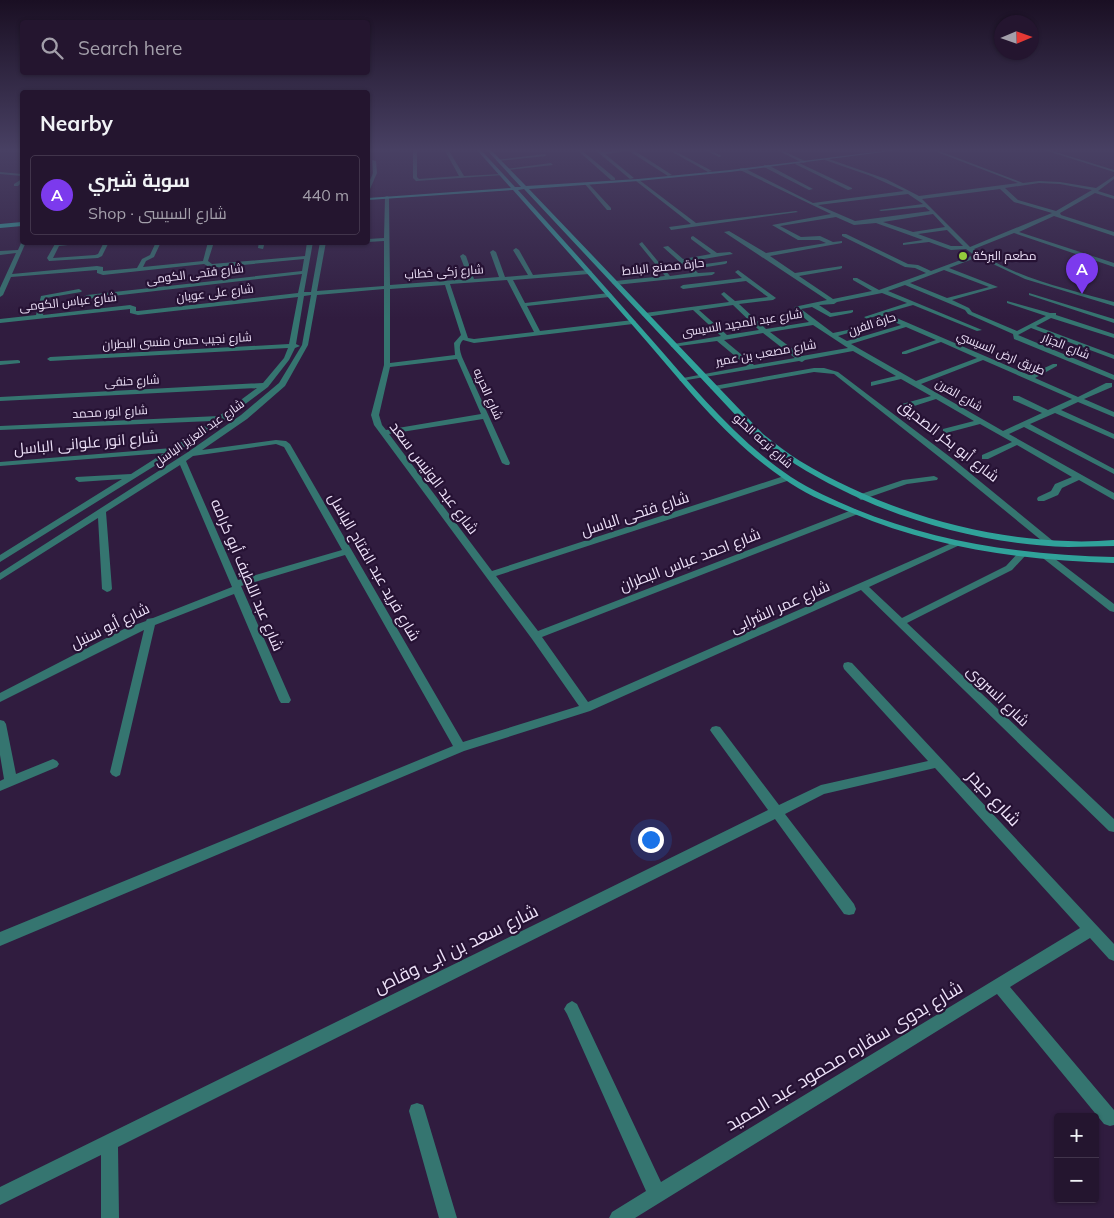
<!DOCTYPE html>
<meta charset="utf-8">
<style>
:root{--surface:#24152f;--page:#2c1e37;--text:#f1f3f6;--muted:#a39faa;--line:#41344b;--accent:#7c3aed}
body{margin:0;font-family:Mulish,Cairo,sans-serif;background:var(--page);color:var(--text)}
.controls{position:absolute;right:15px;bottom:15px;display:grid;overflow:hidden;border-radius:5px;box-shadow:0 1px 4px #0004}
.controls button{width:45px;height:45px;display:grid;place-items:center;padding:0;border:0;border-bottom:1px solid var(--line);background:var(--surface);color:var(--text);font:25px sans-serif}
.compass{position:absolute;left:994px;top:15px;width:45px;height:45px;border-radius:50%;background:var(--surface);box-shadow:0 1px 4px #0004;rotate:88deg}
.you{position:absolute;left:650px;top:839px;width:18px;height:18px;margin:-12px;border:4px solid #fff;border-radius:50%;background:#1a73e8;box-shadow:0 0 0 8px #1a73e833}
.badge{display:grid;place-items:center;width:32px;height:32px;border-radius:50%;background:var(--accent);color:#fff;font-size:16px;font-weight:700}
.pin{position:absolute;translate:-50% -41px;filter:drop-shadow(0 1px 2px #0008)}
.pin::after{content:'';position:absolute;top:26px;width:18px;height:15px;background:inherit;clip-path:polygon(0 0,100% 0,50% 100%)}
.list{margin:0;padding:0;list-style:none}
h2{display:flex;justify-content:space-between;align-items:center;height:65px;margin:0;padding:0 20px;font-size:21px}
h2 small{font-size:16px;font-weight:400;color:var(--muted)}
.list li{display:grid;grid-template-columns:32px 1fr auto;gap:15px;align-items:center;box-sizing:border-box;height:80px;margin:0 10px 10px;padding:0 10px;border:1px solid var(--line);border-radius:5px}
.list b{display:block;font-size:19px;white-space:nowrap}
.list p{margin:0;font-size:16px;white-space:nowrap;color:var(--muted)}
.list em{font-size:16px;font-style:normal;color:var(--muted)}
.icon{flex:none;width:28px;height:28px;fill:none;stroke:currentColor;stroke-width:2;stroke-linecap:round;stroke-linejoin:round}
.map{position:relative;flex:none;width:1114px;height:1218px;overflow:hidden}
.search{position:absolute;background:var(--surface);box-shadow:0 1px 4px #0004;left:20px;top:20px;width:350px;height:55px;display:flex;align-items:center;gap:12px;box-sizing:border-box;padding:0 18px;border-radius:5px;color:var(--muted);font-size:19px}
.panel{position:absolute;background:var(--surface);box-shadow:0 1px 4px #0004;left:20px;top:90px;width:350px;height:155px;border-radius:5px}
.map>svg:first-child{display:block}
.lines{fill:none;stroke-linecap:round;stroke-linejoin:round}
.street{fill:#357570;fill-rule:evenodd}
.secondary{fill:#30a29a;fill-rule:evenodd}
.poi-dot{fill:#94cc3c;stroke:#261234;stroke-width:2}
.labels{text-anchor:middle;stroke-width:4.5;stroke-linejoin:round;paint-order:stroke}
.far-poi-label{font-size:12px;fill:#ede1f8;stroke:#261234;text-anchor:start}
.far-street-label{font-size:12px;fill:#ede1f8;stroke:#261234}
.street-label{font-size:15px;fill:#ede1f8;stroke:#261234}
.near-street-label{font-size:18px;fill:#ede1f8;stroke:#261234}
</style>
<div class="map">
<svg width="1114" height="1218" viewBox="0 0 1114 1218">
<rect width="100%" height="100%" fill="#301c3f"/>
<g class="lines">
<path class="street" d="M 368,149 L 372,149 L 368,154 Z
M 389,149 L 412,149 L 390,151 Z
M 413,149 L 417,149 L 417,177 L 419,179 L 459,176 L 444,149 L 448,149 L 464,176 L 501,174 L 503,175 L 416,181 L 413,178 Z
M 576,149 L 580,149 L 615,178 L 615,180 L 611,180 Z
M 594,149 L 598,149 L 602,152 L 632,149 L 672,175 L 668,176 L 629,151 L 605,154 L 634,178 L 630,179 Z
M 667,149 L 671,149 L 712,171 L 708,172 Z
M 703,149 L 707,149 L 722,156 L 719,157 Z
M 775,149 L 779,149 L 807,162 L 803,163 Z
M 929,149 L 934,149 L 1023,183 L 1039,181 L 1060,182 L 1096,188 L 1114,176 L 1114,179 L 1098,191 L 1114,196 L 1114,199 L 1095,193 L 1060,213 L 1061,215 L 1114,232 L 1114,236 L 1054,216 L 1019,232 L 1114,263 L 1114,267 L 1014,233 L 974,249 C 1014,278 1067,289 1114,302 L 1114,306 L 1025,279 L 978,257 L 949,268 L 998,287 L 952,300 L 969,308 L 972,312 L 1017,331 L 1046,316 L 1007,303 L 1007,301 L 1050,313 L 1056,313 L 1056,315 L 1114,334 L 1114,338 L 1051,318 L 1036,326 L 1114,355 L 1114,359 L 1031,328 L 1018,335 L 1114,375 L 1114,380 L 1014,339 L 1013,334 L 968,314 L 965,310 L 905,285 L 888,291 L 982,330 L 977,331 L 913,305 L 885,313 L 1029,375 L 1053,364 L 1057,364 L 1057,366 L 1035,378 L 1078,397 L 1106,383 L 1112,383 L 1112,387 L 1084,399 L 1114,412 L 1114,417 L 1078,402 L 1061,410 L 1114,434 L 1114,439 L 1055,413 L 1030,424 L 1114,469 L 1114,474 L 1024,427 L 1009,434 L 1114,493 L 1114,500 L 1079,480 L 1062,488 L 1058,495 L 1044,501 L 1038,501 L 1037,499 L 1038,497 L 1051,491 L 1055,484 L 1072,477 L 1017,445 L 988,459 L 982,459 L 982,455 L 1012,442 L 980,424 L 946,433 L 943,433 L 943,429 L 974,421 L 936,399 L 908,408 L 902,408 L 902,404 L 931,396 L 901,379 L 871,386 L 871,382 L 896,376 L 853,351 L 805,360 L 802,362 L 799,361 L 681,381 L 679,380 L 683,378 L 747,366 L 717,341 L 672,347 L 671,346 L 674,344 L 721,336 L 693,310 L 645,317 L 642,315 L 645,313 L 729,302 L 721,294 L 724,292 L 735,301 L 768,297 L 746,281 L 683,289 L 680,287 L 683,285 L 742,278 L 735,272 L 738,270 L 776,298 L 773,300 L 739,304 L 766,329 L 809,322 L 794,309 L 794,307 L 827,300 L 724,232 L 729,231 L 766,253 L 826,243 L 819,240 L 798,240 L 772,225 L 831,214 L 740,170 L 740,168 L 744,168 L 813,203 L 904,191 L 871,176 L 825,160 L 826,158 L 886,179 L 919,196 L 1018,183 ZM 1039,183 L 1060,184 L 1092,190 L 1056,211 L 1018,200 L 1005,188 ZM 1000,189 L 1014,202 L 1052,213 L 970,247 L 922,199 ZM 908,194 L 923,204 L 879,210 L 881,211 L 925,207 L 930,211 L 855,221 L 818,205 ZM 933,214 L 945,227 L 913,232 L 883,222 ZM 836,217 L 854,225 L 876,223 L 923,240 L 903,243 L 903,245 L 929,242 L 951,250 L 966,249 L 974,255 L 931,271 L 918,265 L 908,264 L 846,234 L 842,234 L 842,236 L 905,267 L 915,268 L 926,273 L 879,290 L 857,278 L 853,278 L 853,280 L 872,291 L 833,299 L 799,276 L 840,269 L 842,268 L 842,266 L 795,273 L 770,256 L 842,243 L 842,241 L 833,242 L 820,236 L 801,237 L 780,226 ZM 947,230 L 963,246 L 951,246 L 918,234 ZM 944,270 L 989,287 L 947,298 L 910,283 ZM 882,293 L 907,303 L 864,317 L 867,319 L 879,315 L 901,325 L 847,341 L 838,336 L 862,329 L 862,327 L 833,333 L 801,309 L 812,307 L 830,317 L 851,313 L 853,312 L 853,310 L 831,313 L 819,305 L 834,304 L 837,302 ZM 733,305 L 759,330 L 727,335 L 699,310 ZM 813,325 L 848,348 L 802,356 L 770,332 ZM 906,327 L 936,340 L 902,352 L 902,354 L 906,354 L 941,342 L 977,358 L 916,381 L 851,344 ZM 763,333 L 795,358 L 754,365 L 724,340 ZM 983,360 L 1072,399 L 1048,410 L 1019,396 L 1013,396 L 1013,400 L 1042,413 L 1003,431 L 921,384 Z
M 1041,149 L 1046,149 L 1114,170 L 1114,172 Z
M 545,154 L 546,156 L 498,161 L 496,160 Z
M 372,160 L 376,161 L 377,173 L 370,189 L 368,190 L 368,185 L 373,173 Z
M 797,162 L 852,188 L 852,189 L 848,190 L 795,164 Z
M 551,163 L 553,165 L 508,170 L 506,169 Z
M 764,165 L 768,165 L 813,189 L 809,190 L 764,167 Z
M 0,172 L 22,174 L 22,176 L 0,174 Z
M 22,179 L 22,182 L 18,186 L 14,186 L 14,184 Z
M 638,179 L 696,223 L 796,211 L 798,212 L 671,230 L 669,227 L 691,224 L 636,181 Z
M 584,183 L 588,183 L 611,208 L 611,210 L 607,210 Z
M 387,196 L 389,197 L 390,285 L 469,279 L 460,256 L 463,254 L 466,256 L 474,279 L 499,277 L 490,252 L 493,250 L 496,252 L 505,277 L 528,275 L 513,250 L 516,248 L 519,250 L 533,275 L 589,270 L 592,272 L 589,274 L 513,280 L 525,303 L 609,293 L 612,295 L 609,297 L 527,306 L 540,331 L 633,320 L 636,322 L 633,324 L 474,343 L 463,340 C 458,345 460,351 462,357 L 510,463 L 509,465 L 506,465 L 502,463 L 483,419 L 389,434 L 492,571 L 784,476 L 787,476 L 791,478 L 790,480 L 496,576 L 538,631 L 852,510 L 855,509 L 859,512 L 858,514 L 542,637 L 588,702 L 954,542 L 957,541 L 962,544 L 869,587 L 902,618 L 1006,566 L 1018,553 L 1021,552 L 1026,555 L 1012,570 L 907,623 L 1114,819 L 1114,832 L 1109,831 L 861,590 L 590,711 L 464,751 L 0,946 L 0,932 L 453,746 L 345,555 L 241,586 L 291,700 L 289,703 L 281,703 L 279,700 L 234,594 L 155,625 L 120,775 L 116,777 L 112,775 L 110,772 L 144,630 L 0,702 L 0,693 L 124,629 L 146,621 L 147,619 L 153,618 L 232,587 L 180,465 L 106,512 L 112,589 L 110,591 L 107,592 L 102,589 L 98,518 L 0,580 L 0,573 L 188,452 L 241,415 L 279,383 L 302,345 L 311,295 L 304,296 L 296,344 L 300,346 L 295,348 L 289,360 L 268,387 L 224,420 L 177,452 L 0,562 L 0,555 L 122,479 L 79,482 L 75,479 L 76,477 L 131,474 L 164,453 L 0,466 L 0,462 L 172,448 L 212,421 L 0,430 L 0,426 L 219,416 L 257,388 L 0,401 L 0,397 L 263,383 L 284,358 L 288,348 L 50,361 L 47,359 L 50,357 L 289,344 L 298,297 L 138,315 L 130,313 L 130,309 L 0,323 L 0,319 L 36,315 L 41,296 L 79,289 L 82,291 L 81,292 L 46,298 L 43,315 L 130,305 L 136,307 L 136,311 L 138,311 L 298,293 L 302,274 L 87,299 L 84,297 L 87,295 L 302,271 L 304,259 L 211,268 L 204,264 L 103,275 L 97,273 L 97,270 L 11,277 L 3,295 L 0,297 L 0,288 L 16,253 L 0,255 L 0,251 L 18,250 L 22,241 L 22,242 L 26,242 L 12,274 L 97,266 L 103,267 L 103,271 L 137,268 L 142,259 L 150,255 L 156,242 L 161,242 L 154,257 L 146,261 L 143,267 L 203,261 L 208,242 L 214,242 L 208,261 L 212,264 L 305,256 L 307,242 L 313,242 L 304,292 L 311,292 L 320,242 L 326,242 L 317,291 L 384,286 L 384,241 L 368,242 L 368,239 L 384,238 L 385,197 ZM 507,280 L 534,332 L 474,339 L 468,338 L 450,284 ZM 445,285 L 461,335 L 454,343 L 455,355 L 390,363 L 390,289 ZM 384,289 L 384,365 L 371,415 L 374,425 L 532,639 L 579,706 L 463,742 L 290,444 L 286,441 L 276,440 L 202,450 L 247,419 L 285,386 L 308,345 L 317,295 ZM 457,359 L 481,414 L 386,430 L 382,425 L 379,415 L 390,367 ZM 276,444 L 284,447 L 342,550 L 238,580 L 186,461 L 193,456 Z
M 693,236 L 717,253 L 730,252 L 733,254 L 686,262 L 691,266 L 727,261 L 727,263 L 725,264 L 694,269 L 698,273 L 714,272 L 715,273 L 712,275 L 615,285 L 612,283 L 615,281 L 665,276 L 639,244 L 642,242 L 670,276 L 692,273 L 663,247 L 668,246 L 683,259 L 711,254 L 691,239 L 691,237 Z
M 56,242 L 95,242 L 59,246 L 53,258 L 95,255 L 98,254 L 104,242 L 109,242 L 102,256 L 98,258 L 49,261 L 47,258 Z
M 259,242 L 265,242 L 263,249 L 258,248 Z
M 1029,293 L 1114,319 L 1114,323 L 1029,295 Z
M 18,360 L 20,361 L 20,363 L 0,365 L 0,361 Z
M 814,368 L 824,368 L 838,372 L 954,460 L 1053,541 L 1055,543 L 1053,545 L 1047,545 L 948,464 L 834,374 L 814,372 L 714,390 L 710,388 L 714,386 Z
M 934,476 L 938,478 L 937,480 L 907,484 L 861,500 L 857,497 L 858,495 L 903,480 Z
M 1047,554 L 1050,555 L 1114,604 L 1114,612 L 1110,611 L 1044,559 L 1042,557 Z
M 848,662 L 852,663 L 1114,944 L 1114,961 L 1109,959 L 1090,938 L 1010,987 L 1114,1110 L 1114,1125 L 1110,1126 L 1104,1124 L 997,994 L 635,1218 L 609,1218 L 612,1212 L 646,1191 L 567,1014 L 564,1009 L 567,1004 L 572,1001 L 577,1004 L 661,1182 L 1080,928 L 935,768 L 824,794 L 785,814 L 854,904 L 856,909 L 854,914 L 849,915 L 844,914 L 775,819 L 118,1147 L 119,1218 L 101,1218 L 101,1155 L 0,1205 L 0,1187 L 768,810 L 712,733 L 710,730 L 712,727 L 716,726 L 720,727 L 779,805 L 821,785 L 928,761 L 844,669 L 843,666 L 844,663 Z
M 0,720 L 4,721 L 6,724 L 16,774 L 53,759 L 57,761 L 59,764 L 57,767 L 0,791 L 0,781 L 4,779 L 0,755 Z
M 417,1103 L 423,1105 L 425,1111 L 457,1218 L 439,1218 L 409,1111 L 411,1105 Z"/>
<path class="secondary" d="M 476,149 L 480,149 L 515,187 L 521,187 L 486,149 L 490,149 L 526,186 L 638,179 L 730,170 L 900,149 L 898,150 L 730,172 L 638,181 L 529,189 L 763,434 C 775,443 787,453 800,461 C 880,509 975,538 1068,541 C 1083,542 1099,541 1114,540 L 1114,546 C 1099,546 1083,547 1068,547 C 973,544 875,514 795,464 C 782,456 770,446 757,438 L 524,189 L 518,190 C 563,239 607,289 651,339 C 694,388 737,441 791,477 C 811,490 834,500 855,509 C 938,543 1025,555 1114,557 L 1114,563 C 1024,561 935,548 852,513 C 829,504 805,494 784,479 C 731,443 690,392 648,343 C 604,292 558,241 513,190 L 368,200 L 368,198 L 511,188 Z
M 22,222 L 22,226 L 0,228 L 0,224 Z"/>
</g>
<linearGradient id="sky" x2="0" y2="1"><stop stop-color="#1a0f23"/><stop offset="0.47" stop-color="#484063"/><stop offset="1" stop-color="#484063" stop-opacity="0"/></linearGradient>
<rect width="1114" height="319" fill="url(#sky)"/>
<circle class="poi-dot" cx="963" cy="256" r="5"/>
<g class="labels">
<g class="far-poi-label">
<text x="973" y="260">مطعم البركة</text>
</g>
<g class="far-street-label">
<text transform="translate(663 267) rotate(-6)" y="4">حارة مصنع البلاط</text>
<text transform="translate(444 272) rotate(-4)" y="4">شارع زكى خطاب</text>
<text transform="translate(195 274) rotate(-7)" y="4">شارع فتحى الكومى</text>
<text transform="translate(215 293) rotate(-7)" y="4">شارع على عويان</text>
<text transform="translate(68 302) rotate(-6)" y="4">شارع عباس الكومى</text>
<text transform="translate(742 323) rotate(-9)" y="4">شارع عبد المجيد السيسى</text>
<text transform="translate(872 324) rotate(-18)" y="4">حارة الفرن</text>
<text transform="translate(177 341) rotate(-3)" y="4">شارع نجيب حسن منسى البطران</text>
<text transform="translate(1066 346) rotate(22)" y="4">شارع الجزار</text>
<text transform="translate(766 353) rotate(-10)" y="4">شارع مصعب بن عمير</text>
<text transform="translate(1001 353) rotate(23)" y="4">طريق ارض السيسي</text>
<text transform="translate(132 381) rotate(-3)" y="4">شارع حنفى</text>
<text transform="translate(488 394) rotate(66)" y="4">شارع الحريه</text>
<text transform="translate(959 395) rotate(30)" y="4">شارع الفرن</text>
<text transform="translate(110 412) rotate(-3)" y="4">شارع انور محمد</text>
<text transform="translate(199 433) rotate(-35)" y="4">شارع عبد العزيز الباسل</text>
<text transform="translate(763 441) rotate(42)" y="4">شارع ترعه الحلو</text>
</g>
<g class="street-label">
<text transform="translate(949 441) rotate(38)" y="5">شارع أبو بكر الصديق</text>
<text transform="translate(86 443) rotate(-5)" y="5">شارع انور علوانى الباسل</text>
<text transform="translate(434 478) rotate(53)" y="5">شارع عبد الونيس سعد</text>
<text transform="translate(635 514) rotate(-18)" y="5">شارع فتحى الباسل</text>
<text transform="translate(690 560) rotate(-21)" y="5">شارع احمد عباس البطران</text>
<text transform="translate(374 567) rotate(60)" y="5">شارع فريد عبد الفتاح الباسل</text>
<text transform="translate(247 575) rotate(67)" y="5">شارع عبد اللطيف أبو كرامه</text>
<text transform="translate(780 607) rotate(-24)" y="5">شارع عمر الشرابى</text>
<text transform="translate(110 626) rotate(-26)" y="5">شارع أبو سنبل</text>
<text transform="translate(998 696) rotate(44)" y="5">شارع السروى</text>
</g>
<g class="near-street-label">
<text transform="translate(994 798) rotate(47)" y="6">شارع حيدر</text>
<text transform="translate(456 949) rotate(-26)" y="6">شارع سعد بن ابى وقاص</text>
<text transform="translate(844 1056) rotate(-31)" y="6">شارع بدوى سقاره محمود عبد الحميد</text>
</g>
</g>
</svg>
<div class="controls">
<button>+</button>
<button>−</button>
</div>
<svg class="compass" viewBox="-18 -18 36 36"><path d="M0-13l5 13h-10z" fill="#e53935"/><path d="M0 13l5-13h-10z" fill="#a39faa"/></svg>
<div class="you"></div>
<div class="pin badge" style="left:1082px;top:294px">A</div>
<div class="search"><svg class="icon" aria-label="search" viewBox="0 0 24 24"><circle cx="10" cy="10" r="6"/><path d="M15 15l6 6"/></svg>Search here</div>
<section class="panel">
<h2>Nearby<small></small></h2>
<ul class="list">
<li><span class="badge">A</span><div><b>سوية شيري</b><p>Shop · شارع السيسى</p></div><em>440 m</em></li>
</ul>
</section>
</div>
